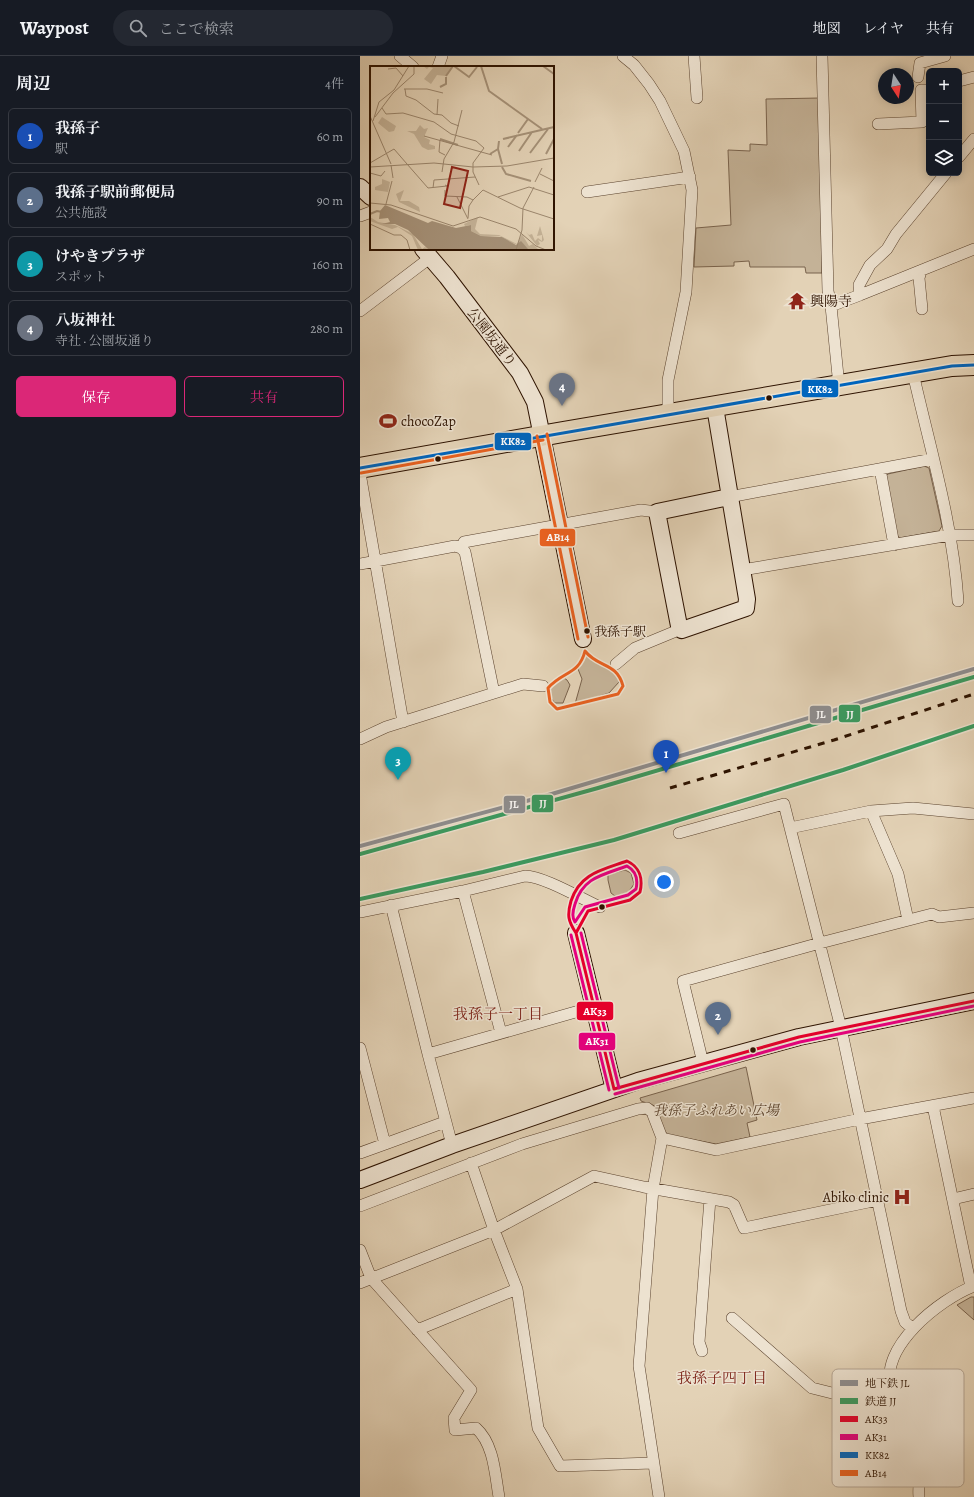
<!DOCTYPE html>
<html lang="ja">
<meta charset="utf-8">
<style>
:root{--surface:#171b24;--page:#242831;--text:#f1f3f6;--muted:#9ea1a6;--line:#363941;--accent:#db2777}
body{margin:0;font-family:Alegreya,"Noto Serif JP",serif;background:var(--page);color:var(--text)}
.controls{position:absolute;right:12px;top:12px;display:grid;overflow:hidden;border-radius:6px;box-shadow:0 2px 10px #0003}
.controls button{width:36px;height:36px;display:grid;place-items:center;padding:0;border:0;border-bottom:1px solid var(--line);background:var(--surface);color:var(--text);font:20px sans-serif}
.compass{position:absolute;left:518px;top:12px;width:36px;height:36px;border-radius:50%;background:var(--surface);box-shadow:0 2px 10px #0003;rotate:168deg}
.you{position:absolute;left:304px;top:826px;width:14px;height:14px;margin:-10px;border:3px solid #fff;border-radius:50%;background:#1a73e8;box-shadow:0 0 0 6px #1a73e833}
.badge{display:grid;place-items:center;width:26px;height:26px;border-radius:50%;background:var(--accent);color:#fff;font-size:13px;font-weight:700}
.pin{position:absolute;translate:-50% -33px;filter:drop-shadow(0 1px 2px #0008)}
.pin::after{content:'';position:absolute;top:21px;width:14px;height:12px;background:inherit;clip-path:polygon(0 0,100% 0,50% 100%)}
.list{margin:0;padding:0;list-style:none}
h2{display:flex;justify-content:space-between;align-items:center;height:52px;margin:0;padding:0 16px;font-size:17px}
h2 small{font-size:13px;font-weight:400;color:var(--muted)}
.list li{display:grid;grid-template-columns:26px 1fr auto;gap:12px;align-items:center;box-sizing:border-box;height:56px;margin:0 8px 8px;padding:0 8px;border:1px solid var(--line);border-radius:6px}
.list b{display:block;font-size:15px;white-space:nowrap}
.list p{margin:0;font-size:13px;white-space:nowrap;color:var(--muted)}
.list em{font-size:13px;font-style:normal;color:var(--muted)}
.actions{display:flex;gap:8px;padding:12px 16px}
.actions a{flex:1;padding:9px 0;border:1px solid var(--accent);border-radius:6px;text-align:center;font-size:14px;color:var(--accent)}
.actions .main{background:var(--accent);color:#fff}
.icon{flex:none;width:22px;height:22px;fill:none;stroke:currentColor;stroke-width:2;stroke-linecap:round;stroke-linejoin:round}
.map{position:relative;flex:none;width:614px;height:1441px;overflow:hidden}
header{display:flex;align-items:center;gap:24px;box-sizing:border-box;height:56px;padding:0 20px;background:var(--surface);border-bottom:1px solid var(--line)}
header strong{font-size:19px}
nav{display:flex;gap:22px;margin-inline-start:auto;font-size:14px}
.search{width:280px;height:36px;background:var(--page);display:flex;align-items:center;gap:10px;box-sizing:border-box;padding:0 14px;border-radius:22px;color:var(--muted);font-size:15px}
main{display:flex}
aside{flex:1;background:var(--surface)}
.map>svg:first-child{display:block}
.green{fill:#c4b297;stroke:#79624c}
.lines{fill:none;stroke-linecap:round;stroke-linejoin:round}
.street-casing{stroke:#5b432e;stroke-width:12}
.secondary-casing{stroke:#2e1300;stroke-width:18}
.highway-casing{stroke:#2e1300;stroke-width:22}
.street{stroke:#ede2d0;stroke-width:11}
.secondary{stroke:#ede2d0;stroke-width:16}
.highway{stroke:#e3d2b6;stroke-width:20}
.rail{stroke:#2e1300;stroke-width:3;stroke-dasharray:7 7;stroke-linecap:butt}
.bus-1-casing{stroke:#ede2d0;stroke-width:6}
.bus-2-casing{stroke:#ede2d0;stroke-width:6}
.bus-3-casing{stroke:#ede2d0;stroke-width:6}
.bus-4-casing{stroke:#ede2d0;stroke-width:6}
.bus-1{stroke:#e4002b;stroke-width:3}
.bus-2{stroke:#e5007d;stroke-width:3}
.bus-3{stroke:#0065bd;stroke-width:3}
.bus-4{stroke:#e86120;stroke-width:3}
.rail-1-casing{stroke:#ede2d0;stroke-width:7}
.rail-1{stroke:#3a9b60;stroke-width:4}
.metro-1-casing{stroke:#ede2d0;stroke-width:7}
.metro-1{stroke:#8e8e90;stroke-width:4}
.bus-dot{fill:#2e1300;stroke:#ede2d0;stroke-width:1.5}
.labels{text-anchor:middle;stroke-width:3;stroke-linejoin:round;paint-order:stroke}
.bus-label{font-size:13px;fill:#2e1300;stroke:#ede2d0;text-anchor:start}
.poi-label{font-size:14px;fill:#2e1300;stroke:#ede2d0;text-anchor:start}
.street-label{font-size:14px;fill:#2e1300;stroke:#ede2d0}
.park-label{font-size:14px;font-style:italic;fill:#5b432d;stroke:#ede2d0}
.neighbourhood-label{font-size:15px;fill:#7a1f14;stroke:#ede2d0}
.inset-river{fill:none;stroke:#a59178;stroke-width:2}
.inset-road{fill:none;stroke:#9b866d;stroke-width:1}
.view{fill:#8f2418;fill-opacity:0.15;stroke:#8f2418;stroke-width:2}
.inset-edge{fill:none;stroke:#2e1300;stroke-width:2}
.key{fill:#ede2d0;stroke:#b4a492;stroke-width:1}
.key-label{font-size:11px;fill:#2e1300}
.line-badge{stroke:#ede2d0;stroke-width:1.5}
.badge-label{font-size:11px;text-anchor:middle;font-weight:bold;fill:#fff}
</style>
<header>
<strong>Waypost</strong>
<div class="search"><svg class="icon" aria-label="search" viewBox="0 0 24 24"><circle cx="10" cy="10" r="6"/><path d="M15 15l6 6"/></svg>ここで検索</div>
<nav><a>地図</a><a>レイヤ</a><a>共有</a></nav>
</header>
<main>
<aside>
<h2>周辺<small>4件</small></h2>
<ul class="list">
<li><span class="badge" style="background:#1a4fb4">1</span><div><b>我孫子</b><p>駅</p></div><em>60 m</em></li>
<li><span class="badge" style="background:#5c6f8a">2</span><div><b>我孫子駅前郵便局</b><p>公共施設</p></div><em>90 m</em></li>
<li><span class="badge" style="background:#0f9aa8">3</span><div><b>けやきプラザ</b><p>スポット</p></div><em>160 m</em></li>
<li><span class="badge" style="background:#6b7280">4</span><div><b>八坂神社</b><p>寺社 · 公園坂通り</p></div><em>280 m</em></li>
</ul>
<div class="actions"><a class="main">保存</a><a>共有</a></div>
</aside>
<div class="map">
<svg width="614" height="1441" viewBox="0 0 614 1441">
<rect width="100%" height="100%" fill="#e3d2b6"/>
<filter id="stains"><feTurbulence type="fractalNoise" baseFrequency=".005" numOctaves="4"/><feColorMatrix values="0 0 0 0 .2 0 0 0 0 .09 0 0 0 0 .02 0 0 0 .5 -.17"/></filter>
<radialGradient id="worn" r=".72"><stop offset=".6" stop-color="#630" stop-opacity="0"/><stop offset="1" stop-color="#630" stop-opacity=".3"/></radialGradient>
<path class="green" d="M 460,42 L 462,217 L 446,217 L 445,211 L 390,211 L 389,205 L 374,206 L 374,210 L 334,211 L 336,172 L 371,169 L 368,94 L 390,95 L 390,88 L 407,89 L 406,43 Z
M 564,410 L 569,412 L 582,470 L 579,475 L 540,482 L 535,478 L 525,421 L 528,418 Z
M 228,599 L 238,608 L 255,613 L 259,619 L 259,626 L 249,637 L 215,648 L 222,623 L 218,613 L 225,601 Z
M 204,622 L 207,624 L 210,629 L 203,647 L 195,647 C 184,636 190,626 204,622 Z
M 265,814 L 271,817 L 274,828 L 268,837 L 255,840 L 251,837 L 248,824 L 248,818 Z
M 386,1011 L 397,1064 L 387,1067 L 390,1081 L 356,1088 L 308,1079 L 304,1074 L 295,1050 L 281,1045 L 280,1042 Z
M 611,1241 L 614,1241 L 614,1264 L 597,1249 Z"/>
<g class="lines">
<g class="street-casing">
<path id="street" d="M 40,0 L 53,11
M 263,0 L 274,9 L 289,28 L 300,45 L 324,95 L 332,134 L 326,236 L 308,324 L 308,359
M 334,0 L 337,42
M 462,0 L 468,235 L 471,250
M 78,11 L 82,0
M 558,21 L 560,7 L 585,0
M 599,25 L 614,21
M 518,68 L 562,66 L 561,34 L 569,34
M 599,101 L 614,83
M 227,136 L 330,121
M 0,160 L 11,156
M 561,215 L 559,222 L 562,253
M 500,239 L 614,193
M 0,255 L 71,201
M 553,317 C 570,392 593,468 598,545
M 479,330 L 471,250 L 500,239 L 499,229 L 510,209 L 527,193 L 536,178 L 586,117
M 520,413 L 534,489
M 0,417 L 43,666
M 369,441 L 573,403
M 101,492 L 104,486 L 281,454 L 297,456
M 0,508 L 95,490 L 101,492 L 105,496 L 134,637
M 382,514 L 590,479 L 614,479
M 256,608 L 275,592 L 321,573
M 0,683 L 26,671 L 163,628 L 183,630
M 511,755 L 538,818 L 548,864
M 430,772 L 511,755 L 553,752 L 614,758
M 319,777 L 424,748 L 481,972 L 541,1255 L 545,1266 L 553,1273
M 103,835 L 141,977
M 31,849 L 68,998
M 0,856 L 103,835 L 165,820 C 183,820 222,843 240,851
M 0,992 L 25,1088 L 0,1097
M 343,1007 L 323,925 L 460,887 L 572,858 L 579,861 L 614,857
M 573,1050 L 611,1231
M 302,1082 L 356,1094 L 500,1063 L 614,1042
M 25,1088 L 85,1066
M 92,1089 L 68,998 L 233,951
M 111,1107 L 134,1174 L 157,1233 L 178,1372 L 200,1410 L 293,1407
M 593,1143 L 614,1138
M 0,1150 L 162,1088 L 278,1053 L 287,1052 L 292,1056 L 302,1082 L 293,1133 L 279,1310 L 299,1441
M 0,1194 L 11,1222 L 111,1334 L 94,1362 L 95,1374 L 116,1372 C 134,1388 135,1418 139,1441
M 0,1227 L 134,1174 L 234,1120 L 284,1131 L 369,1146 L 374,1149 L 384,1172 L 518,1144
M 372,1262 L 452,1332 L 480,1339 L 529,1322
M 57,1274 L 157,1233
M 342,1295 L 339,1286 L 350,1143
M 559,1441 C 557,1423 565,1405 561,1387 C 557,1366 538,1353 532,1334 C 517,1292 580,1243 614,1230"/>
</g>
<g class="secondary-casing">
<path id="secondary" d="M 0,131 L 11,141
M 63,193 L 87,221 L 160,317 L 175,346 L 223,583
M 355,351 L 387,543 L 386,552 L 322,574 L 319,570 L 297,456 L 369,441
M 216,877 L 254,1033
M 0,1124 L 92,1089 L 278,1025 L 439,981 L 614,945"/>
</g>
<g class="highway-casing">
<path id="highway" d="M 0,412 L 203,376 L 592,310 L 614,309"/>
</g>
<use href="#street" class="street"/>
<use href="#secondary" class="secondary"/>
<use href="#highway" class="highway"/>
<path class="rail" d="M 310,732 L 474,684 L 614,638"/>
<g class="bus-1-casing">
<path id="bus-1" d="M 267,805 C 280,811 283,823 280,836 L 270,844 L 228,855 L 216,877 C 208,865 207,859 211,845 C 220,817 242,814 267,805 Z
M 216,877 L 254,1033
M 254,1033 L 439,981 L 614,945"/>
</g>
<g class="bus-2-casing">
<path id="bus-2" d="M 267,810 C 276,815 278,824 276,833 L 268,839 L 225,851 L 215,866 C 211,861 213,854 215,848 C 223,821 243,819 267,810 Z
M 221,877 L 259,1032
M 211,879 L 249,1034
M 255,1038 L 440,986 L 614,950"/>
</g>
<g class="bus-3-casing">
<path id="bus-3" d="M 0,412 L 592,310 L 614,309"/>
</g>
<g class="bus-4-casing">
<path id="bus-4" d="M 187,378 L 228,581
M 177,380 L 218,583
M 1,417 L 183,384
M 225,595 C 238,612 257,606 263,630 L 258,638 L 197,653 L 190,646 L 188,632 C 203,615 219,619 225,595 Z"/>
</g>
<use href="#bus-1" class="bus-1"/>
<use href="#bus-2" class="bus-2"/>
<use href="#bus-3" class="bus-3"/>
<use href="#bus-4" class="bus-4"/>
<g class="rail-1-casing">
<path id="rail-1" d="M 0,798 L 238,732 L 614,621
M 0,843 L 123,816 L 254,784 L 483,714 L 614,670"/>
</g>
<use href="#rail-1" class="rail-1"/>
<g class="metro-1-casing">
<path id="metro-1" d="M 0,790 L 185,740 L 614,613"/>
</g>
<use href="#metro-1" class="metro-1"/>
</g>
<defs>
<g id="temple-bare" transform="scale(1.38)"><path d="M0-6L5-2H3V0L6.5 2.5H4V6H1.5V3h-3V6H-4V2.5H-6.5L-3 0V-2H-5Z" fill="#8f2418" stroke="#ede2d0" stroke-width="2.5" paint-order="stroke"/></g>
<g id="stadium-bare" transform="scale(1.38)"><path d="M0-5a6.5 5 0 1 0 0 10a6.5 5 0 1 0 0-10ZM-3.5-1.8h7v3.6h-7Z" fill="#8f2418" stroke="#ede2d0" stroke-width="2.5" paint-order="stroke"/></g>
<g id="hospital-bare" transform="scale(1.38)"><path d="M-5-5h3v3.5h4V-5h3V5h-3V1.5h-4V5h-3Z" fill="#8f2418" stroke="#ede2d0" stroke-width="2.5" paint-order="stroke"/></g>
</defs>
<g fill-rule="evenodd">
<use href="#temple-bare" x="437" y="245"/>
<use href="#stadium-bare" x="28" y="365"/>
<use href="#hospital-bare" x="542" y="1141"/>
</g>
<g class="bus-dot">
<circle cx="409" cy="342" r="3.5"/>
<circle cx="78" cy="403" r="3.5"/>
<circle cx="227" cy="575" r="3.5"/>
<circle cx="242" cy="851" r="3.5"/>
<circle cx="393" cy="994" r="3.5"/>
</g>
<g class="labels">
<g class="bus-label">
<text x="234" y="580">我孫子駅</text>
</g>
<g class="poi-label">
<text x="450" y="250">興陽寺</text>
<text x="41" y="370">chocoZap</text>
<text x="529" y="1146" text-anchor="end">Abiko clinic</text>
</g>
<g class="street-label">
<text transform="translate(132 281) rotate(52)" y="5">公園坂通り</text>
</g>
<g class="park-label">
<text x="356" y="1059">我孫子ふれあい広場</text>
</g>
<g class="neighbourhood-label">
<text x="138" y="963">我孫子一丁目</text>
<text x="362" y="1327">我孫子四丁目</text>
</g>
</g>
<g transform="translate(10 10)">
<rect width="184" height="184" fill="#e3d2b6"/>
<path d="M 53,0 L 83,0 L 76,10 L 67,9 L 61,18 L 54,13 L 63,2 L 59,1 L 57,3 ZM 12,51 L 26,60 L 24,65 L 19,66 L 8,57 ZM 50,59 L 54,63 L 58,62 L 54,71 L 60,74 L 59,78 L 65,80 L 65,83 L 58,84 L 52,81 L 44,68 L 37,65 L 46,65 ZM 12,113 L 20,116 L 18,126 L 5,124 L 5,121 L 12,118 ZM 34,124 L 30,135 L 39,135 L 49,141 L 50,146 L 29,136 L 26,128 ZM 0,151 L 8,156 L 25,159 L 43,168 L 52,183 L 55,181 L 59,184 L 48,184 L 42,170 L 28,161 L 22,163 L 0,155 ZM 108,151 L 105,163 L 110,168 L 129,169 L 147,178 L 152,168 L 159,180 L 163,178 L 169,184 L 159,184 L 151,176 L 149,179 L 142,177 L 130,170 L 111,170 L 101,165 L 101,159 L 95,160 L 94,158 ZM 170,160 L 174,174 L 172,176 L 168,174 L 170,178 L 167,180 L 156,166 L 159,169 L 162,168 L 165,175 L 168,172 L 172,175 L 172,169 L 167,170 Z" fill="#c4b297"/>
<path d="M 15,139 L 58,157 L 62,155 L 86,162 L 101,159 L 101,165 L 111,170 L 132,171 L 146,179 L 151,175 L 159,184 L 59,184 L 38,164 L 25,158 L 12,158 L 20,156 L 18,152 L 9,153 L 10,145 Z" fill="#a59178"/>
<path class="inset-river" d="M 84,0 L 99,11 L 107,1M 111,0 L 119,25 L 172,63M 173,0 L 184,8M 76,10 L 83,0M 70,21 L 76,18 L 76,11M 148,67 L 158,53M 70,73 L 88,79M 133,73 L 184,61M 138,81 L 147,69M 128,83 L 132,98M 149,85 L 162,66M 160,87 L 178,63M 120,88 L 128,83 L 129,75M 176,88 L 184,73M 132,101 L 136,108 L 161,115M 0,148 L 7,145 L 12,146"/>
<path class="inset-road" d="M 18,3 L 26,2 L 33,10M 34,23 L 57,23 L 73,27M 35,23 L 36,30 L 46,34 L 64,48 L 72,49 L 81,57 L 89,60M 12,42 L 16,48 L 33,47 L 64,56 L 81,68 L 106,75 L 114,82 L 103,97 L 103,106 L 109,119M 67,49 L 68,33M 0,50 L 21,98M 5,51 L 23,27 L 44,8 L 44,0M 3,55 L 9,36 L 24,24 L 39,0M 54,70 L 122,89M 70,74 L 69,86 L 75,89M 0,97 L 24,83 L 37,98M 37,98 L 58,122 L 77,120 L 75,119M 21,99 L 23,112M 0,101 L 64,97 L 103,101 L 137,100 L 184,92M 72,106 L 74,93 L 84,76 L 92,44M 0,107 L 11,110 L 15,105M 170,108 L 184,115M 165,116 L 172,102M 63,122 L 64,114 L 105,111M 75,124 L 75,130 L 97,131 L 103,134 L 113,124 L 150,142 L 184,153M 87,131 L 98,153M 128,131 L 159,121 L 184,129M 0,137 L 21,139 L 83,160 L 110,151 L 146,163 L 166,180 L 176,184M 16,138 L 22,115M 98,152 L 99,140 L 103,134M 0,158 L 24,169 L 31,169 L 37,174 L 40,184M 146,184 L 152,164 L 153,142 L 164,121"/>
<path class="view" d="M 82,101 L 98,105 L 90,142 L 74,138 Z"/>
<rect width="184" height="184" class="inset-edge"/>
</g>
<rect x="472" y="1313" width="132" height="118" rx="6" class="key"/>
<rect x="480" y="1324" width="18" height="6" fill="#8e8e90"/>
<rect x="480" y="1342" width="18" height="6" fill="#3a9b60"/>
<rect x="480" y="1360" width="18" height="6" fill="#e4002b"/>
<rect x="480" y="1378" width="18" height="6" fill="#e5007d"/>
<rect x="480" y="1396" width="18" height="6" fill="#0065bd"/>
<rect x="480" y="1414" width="18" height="6" fill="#e86120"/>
<g class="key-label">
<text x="505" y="1331">地下鉄 JL</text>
<text x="505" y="1349">鉄道 JJ</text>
<text x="505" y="1367">AK33</text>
<text x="505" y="1385">AK31</text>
<text x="505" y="1403">KK82</text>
<text x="505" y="1421">AB14</text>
</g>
<g class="line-badge">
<rect x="441" y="323" width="38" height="19" rx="4" fill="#0065bd"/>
<rect x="134" y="376" width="38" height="19" rx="4" fill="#0065bd"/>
<rect x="179" y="472" width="37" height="19" rx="4" fill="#e86120"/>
<rect x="478" y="648" width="23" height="19" rx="4" fill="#3a9b60"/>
<rect x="449" y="649" width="23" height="19" rx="4" fill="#8e8e90"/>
<rect x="171" y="738" width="23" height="19" rx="4" fill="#3a9b60"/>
<rect x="143" y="739" width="23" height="19" rx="4" fill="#8e8e90"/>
<rect x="216" y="945" width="38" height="20" rx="4" fill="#e4002b"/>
<rect x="218" y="976" width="38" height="19" rx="4" fill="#e5007d"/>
</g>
<g class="badge-label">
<text x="460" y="337">KK82</text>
<text x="153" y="389">KK82</text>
<text x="198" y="485">AB14</text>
<text x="490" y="662">JJ</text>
<text x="461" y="662">JL</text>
<text x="183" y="751">JJ</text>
<text x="154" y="752">JL</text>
<text x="235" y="959">AK33</text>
<text x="237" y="989">AK31</text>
</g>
<rect width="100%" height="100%" filter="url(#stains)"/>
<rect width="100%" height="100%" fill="url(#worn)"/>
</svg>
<div class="controls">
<button>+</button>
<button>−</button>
<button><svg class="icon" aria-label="layers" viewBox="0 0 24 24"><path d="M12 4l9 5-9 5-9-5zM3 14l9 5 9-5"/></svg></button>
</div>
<svg class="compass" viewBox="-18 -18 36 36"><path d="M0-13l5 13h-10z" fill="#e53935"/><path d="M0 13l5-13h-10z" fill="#9ea1a6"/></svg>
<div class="you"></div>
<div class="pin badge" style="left:306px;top:717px;background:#1a4fb4">1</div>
<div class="pin badge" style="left:358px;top:979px;background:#5c6f8a">2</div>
<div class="pin badge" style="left:38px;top:724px;background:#0f9aa8">3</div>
<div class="pin badge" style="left:202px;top:350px;background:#6b7280">4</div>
</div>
</main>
